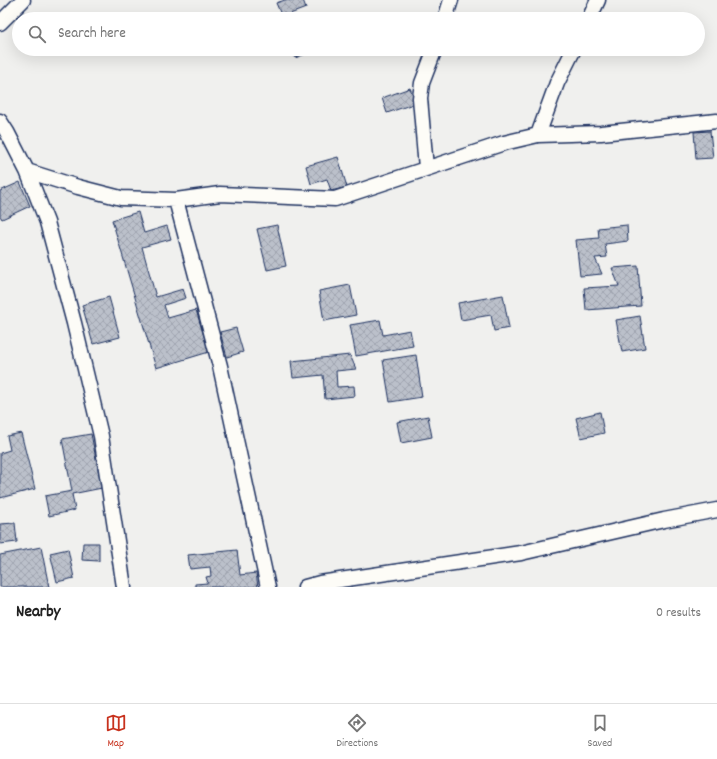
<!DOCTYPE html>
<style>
:root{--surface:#fff;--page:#f6f6f6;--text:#222;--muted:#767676;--line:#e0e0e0;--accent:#c8321e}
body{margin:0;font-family:Dekko,sans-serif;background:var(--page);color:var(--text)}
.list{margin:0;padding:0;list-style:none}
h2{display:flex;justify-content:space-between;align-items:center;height:52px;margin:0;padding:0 16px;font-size:17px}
h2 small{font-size:13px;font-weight:400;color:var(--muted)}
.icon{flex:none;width:22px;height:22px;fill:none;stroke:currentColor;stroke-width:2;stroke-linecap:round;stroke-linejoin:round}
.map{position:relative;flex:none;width:717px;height:587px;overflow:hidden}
.search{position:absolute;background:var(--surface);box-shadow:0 4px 16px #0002;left:12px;right:12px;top:12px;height:44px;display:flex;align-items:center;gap:10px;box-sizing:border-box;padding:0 14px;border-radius:22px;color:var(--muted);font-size:15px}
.sheet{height:116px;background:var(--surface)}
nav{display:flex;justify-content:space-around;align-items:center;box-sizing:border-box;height:56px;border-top:1px solid var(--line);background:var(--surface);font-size:11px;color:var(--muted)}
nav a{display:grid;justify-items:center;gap:2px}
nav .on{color:var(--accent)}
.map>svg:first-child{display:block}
.building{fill:url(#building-cross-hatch);stroke:#1b2f5e}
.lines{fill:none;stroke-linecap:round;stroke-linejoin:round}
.minor-casing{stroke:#1b2f5e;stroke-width:17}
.minor{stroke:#fdfcf7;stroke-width:14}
</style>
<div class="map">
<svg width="717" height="587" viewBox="0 0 717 587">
<defs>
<pattern id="building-cross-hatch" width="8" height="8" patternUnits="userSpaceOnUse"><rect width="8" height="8" fill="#bbc0ca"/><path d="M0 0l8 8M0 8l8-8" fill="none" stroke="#a0a5b0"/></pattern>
</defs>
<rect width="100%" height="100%" fill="#f0f0ee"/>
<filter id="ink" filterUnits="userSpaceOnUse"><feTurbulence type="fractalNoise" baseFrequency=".025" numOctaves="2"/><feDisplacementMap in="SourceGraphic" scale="8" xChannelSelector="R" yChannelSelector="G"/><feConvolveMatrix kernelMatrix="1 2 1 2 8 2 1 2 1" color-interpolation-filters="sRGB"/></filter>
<g filter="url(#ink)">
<path class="building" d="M 285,0 L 303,0 L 306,8 L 282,17 L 276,3 Z
M 291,49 L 319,49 L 295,58 Z
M 410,88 L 416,103 L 387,113 L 382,98 Z
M 710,131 L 713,158 L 696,159 L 694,132 Z
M 338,157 L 347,187 L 331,191 L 327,179 L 311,184 L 306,166 Z
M 20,182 L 30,206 L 2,219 L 0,216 L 0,191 Z
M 138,212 L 144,233 L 167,226 L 171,239 L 142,247 L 156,297 L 183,289 L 186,298 L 164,305 L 168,318 L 196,310 L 209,352 L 156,368 L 112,220 Z
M 277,225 L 286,266 L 267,270 L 257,229 Z
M 627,225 L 628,241 L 605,244 L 607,257 L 595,258 L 602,274 L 580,276 L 576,240 L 599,238 L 598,228 Z
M 638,266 L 641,306 L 586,310 L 584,288 L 619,286 L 612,268 Z
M 350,285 L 356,315 L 324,321 L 319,291 Z
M 503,295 L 509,328 L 494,331 L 491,315 L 461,320 L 458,303 Z
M 109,297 L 120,337 L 93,344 L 82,305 Z
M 640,316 L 645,348 L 622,352 L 616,320 Z
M 380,320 L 383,335 L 410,330 L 413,346 L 356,356 L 350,325 Z
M 236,328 L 243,352 L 227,357 L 220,332 Z
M 350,355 L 356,369 L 336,371 L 337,387 L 354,386 L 355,396 L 325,399 L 323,375 L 293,378 L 291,361 Z
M 416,355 L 422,397 L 390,402 L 383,360 Z
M 600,412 L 604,433 L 581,438 L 576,418 Z
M 428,416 L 432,437 L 401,443 L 397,422 Z
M 21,433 L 35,489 L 0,498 L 0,453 L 10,450 L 7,436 Z
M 91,434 L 102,488 L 72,494 L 75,510 L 49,516 L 45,496 L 72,491 L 62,439 Z
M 15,523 L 17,542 L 0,544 L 0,524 Z
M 83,543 L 99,543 L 99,561 L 82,560 Z
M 41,547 L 49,587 L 0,587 L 0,555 Z
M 68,549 L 74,578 L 57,582 L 50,553 Z
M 237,550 L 240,575 L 256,573 L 258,587 L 195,587 L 195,584 L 208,583 L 206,577 L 211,576 L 210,567 L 190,569 L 188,555 Z"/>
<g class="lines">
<g class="minor-casing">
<path id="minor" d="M 445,19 L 451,0
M 589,19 L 598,0
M 0,23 L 23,0
M 0,121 L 7,132 L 27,171 L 47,222 L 74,323 L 101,436 L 124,587
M 538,135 L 557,83 L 574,49
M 426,168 L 420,98 L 422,83 L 435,49
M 27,171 L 78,187 L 121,198 L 176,200 L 220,194 L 335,199 L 504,143 L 538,135 L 601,133 L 717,121
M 176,200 L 220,366 L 268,587
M 305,587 L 320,583 L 521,553 L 664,520 L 717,510"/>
</g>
<use href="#minor" class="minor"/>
</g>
</g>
</svg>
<div class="search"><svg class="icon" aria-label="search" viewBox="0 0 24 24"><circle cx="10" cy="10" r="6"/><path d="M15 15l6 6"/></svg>Search here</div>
</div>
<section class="sheet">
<h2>Nearby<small>0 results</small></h2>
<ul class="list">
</ul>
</section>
<nav>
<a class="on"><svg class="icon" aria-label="map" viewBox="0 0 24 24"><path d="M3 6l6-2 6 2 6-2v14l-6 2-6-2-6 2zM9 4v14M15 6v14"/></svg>Map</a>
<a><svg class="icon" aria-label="directions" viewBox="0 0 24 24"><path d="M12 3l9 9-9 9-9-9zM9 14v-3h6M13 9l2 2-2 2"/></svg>Directions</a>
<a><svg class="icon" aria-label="saved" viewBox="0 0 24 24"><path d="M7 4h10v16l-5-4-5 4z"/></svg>Saved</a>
</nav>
